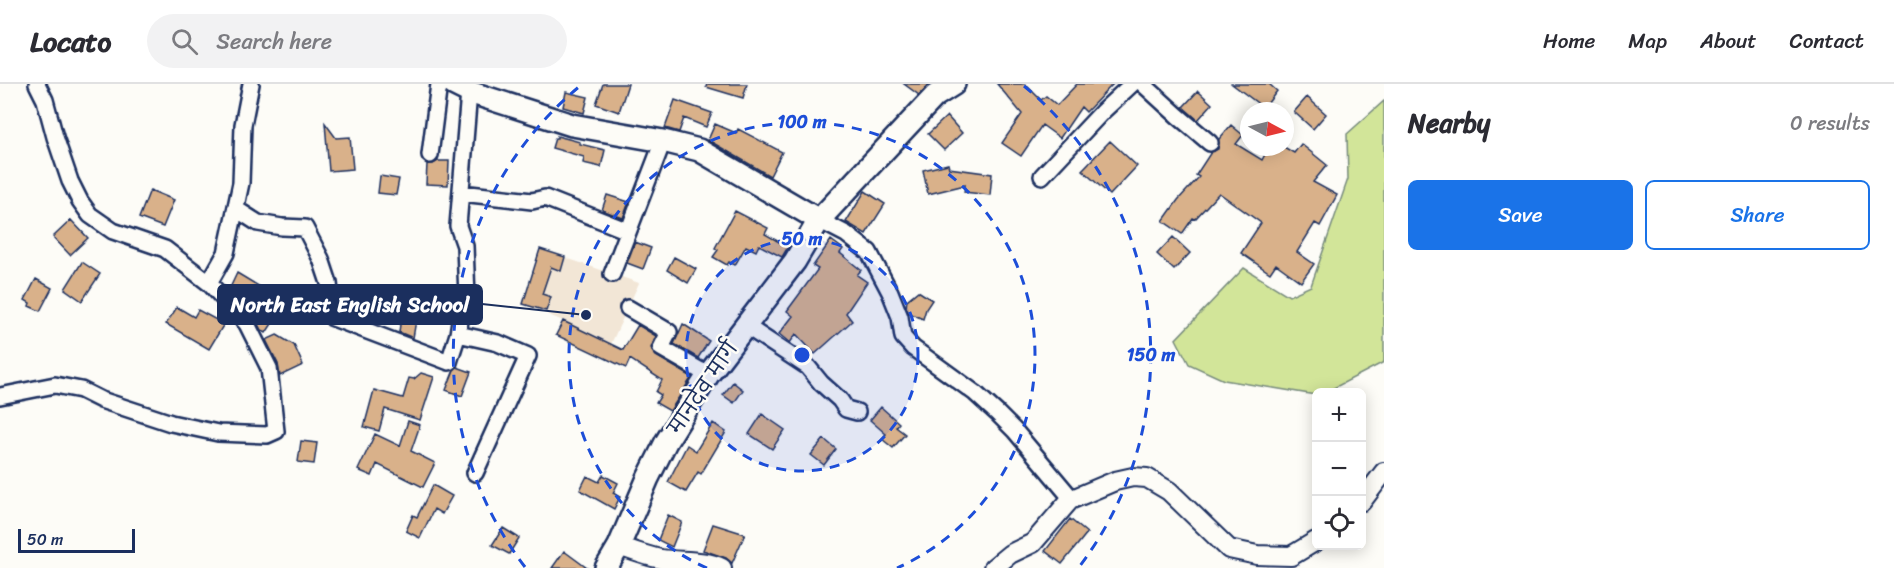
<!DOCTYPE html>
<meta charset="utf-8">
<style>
:root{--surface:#fff;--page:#f2f2f3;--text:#2b2b33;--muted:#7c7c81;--line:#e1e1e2;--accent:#1a73e8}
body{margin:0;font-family:Sriracha,"Playpen Sans Deva",sans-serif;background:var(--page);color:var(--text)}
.controls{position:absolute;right:18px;bottom:18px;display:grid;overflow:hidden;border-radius:9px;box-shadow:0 3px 15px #0003}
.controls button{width:54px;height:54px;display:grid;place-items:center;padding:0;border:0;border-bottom:2px solid var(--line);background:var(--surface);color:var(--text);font:30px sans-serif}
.compass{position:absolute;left:1240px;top:18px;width:54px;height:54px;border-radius:50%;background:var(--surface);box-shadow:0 3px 15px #0003;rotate:97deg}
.scale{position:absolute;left:18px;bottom:15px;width:117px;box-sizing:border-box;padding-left:6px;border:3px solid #1b2f5e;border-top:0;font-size:16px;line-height:21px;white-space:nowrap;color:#1b2f5e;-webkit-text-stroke:4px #fdfcf7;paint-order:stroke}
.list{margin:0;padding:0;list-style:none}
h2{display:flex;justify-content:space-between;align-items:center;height:78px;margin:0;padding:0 24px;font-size:26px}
h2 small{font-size:20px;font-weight:400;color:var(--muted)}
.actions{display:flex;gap:12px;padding:18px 24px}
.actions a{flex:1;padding:14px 0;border:2px solid var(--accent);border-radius:9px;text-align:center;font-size:21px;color:var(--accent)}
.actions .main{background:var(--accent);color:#fff}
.icon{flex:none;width:33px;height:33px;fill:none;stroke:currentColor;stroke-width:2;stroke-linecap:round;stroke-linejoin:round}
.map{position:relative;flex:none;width:1384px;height:484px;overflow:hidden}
header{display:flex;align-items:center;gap:36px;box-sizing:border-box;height:84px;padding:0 30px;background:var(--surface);border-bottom:2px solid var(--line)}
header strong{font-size:28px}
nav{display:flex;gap:33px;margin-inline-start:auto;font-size:21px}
.search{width:420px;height:54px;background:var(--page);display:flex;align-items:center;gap:15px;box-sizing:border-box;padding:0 21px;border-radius:33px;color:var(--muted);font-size:22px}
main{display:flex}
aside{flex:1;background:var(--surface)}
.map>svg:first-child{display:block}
.built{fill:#f2e6d6}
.green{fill:#d2e599;stroke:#768a7c;stroke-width:1.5}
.building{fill:#d9b18a;stroke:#1b2f5e;stroke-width:1.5}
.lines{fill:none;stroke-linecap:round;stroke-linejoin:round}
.minor-casing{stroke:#1b2f5e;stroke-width:20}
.tertiary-casing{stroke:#1b2f5e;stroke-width:22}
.secondary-casing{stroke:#1b2f5e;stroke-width:26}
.minor{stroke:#fdfcf7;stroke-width:15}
.tertiary{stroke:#fdfcf7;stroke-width:18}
.secondary{stroke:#fdfcf7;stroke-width:21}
.ring{fill:none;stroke:#1d4ed8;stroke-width:3;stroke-dasharray:10 8}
.labels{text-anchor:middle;stroke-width:5;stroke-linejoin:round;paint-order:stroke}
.street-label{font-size:20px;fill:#1b2f5e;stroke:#fdfcf7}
.centre{fill:#1d4ed8;stroke:#fdfcf7;stroke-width:3}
.ring-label{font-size:18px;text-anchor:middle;font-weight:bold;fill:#1d4ed8;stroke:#fdfcf7;stroke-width:5;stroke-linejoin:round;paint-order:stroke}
.leader{fill:none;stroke:#1b2f5e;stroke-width:2}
.callout-dot{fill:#1b2f5e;stroke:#fdfcf7;stroke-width:2}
.callout{fill:#1b2f5e;stroke:#1b2f5e;stroke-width:2}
.callout-label{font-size:21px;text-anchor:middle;font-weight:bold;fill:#fff}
</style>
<header>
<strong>Locato</strong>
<div class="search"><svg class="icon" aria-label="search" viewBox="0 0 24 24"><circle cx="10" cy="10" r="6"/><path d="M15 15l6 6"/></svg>Search here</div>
<nav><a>Home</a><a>Map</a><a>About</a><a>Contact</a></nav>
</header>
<main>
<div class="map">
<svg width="1384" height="484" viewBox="0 0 1384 484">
<rect width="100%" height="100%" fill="#fdfcf7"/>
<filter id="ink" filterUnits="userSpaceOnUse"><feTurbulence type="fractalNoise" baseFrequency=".0167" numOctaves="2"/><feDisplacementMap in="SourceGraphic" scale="12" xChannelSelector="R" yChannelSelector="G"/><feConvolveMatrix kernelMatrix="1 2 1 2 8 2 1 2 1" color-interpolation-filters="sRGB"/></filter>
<g filter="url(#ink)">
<path class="built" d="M 540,165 L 639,199 L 611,260 L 633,270 L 626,284 L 556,251 L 563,237 L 523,220 Z"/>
<path class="green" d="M 1384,17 L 1384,278 L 1326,308 L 1316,308 L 1316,311 L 1224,296 L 1189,280 L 1176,255 L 1244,184 L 1289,212 L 1311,202 L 1348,95 L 1347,50 Z"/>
<path class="building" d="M 603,0 L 628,0 L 619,28 L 596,20 Z
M 707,0 L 747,0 L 743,14 L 706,3 Z
M 904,0 L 930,0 L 919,11 Z
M 997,0 L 1025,0 L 1041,16 L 1046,12 L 1057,21 L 1077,0 L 1113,0 L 1086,28 L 1081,23 L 1060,54 L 1042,41 L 1021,72 L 1002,59 L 1022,30 Z
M 1232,0 L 1269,0 L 1277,7 L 1264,24 Z
M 1198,7 L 1212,20 L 1198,36 L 1183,23 Z
M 566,8 L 588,13 L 584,29 L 563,23 Z
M 1307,13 L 1326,30 L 1313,45 L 1294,28 Z
M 675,16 L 712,29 L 706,43 L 684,34 L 679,48 L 665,44 Z
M 947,32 L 962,49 L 944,66 L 928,50 Z
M 325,39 L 336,54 L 350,53 L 353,85 L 329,87 Z
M 715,40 L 736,49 L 738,45 L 782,68 L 770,92 L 708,56 Z
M 1231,41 L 1243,51 L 1236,60 L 1262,76 L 1269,63 L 1284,63 L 1294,69 L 1301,60 L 1327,81 L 1313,98 L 1337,111 L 1320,142 L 1315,139 L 1297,168 L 1314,180 L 1301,198 L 1276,180 L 1270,189 L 1241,169 L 1261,139 L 1219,109 L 1195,135 L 1193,134 L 1182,150 L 1163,137 L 1178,116 L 1199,93 L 1196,91 L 1211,68 L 1218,65 L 1219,55 Z
M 557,52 L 580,58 L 580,60 L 605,66 L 601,83 L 583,79 L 584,73 L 552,64 L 555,54 L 557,54 Z
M 1110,57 L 1137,82 L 1110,111 L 1082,86 Z
M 438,77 L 449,77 L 448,101 L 426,100 L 427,80 L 433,80 Z
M 948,80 L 949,84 L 992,90 L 990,111 L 964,108 L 965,101 L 928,110 L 923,86 Z
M 380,92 L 399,95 L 396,111 L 378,109 Z
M 150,106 L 174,116 L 163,143 L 139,134 Z
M 865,107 L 885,120 L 866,150 L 846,138 Z
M 607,111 L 629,118 L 623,134 L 602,126 Z
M 735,127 L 768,144 L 765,150 L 788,163 L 782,173 L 759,161 L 756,167 L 746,162 L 735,181 L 729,178 L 727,181 L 713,173 L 718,166 L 715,164 Z
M 71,136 L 88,154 L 70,171 L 53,153 Z
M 1173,153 L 1190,169 L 1174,186 L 1157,170 Z
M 831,156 L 843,165 L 840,169 L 861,186 L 857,191 L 867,198 L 846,229 L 852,237 L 815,270 L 796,250 L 790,259 L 779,250 L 793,232 L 787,227 L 818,185 L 813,182 Z
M 635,158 L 651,164 L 643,185 L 627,179 Z
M 540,165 L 565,173 L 561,187 L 551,183 L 542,210 L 551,213 L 546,227 L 523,220 Z
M 674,173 L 696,185 L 688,199 L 667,186 Z
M 82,178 L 100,190 L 82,217 L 65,205 Z
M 237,189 L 262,204 L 258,210 L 281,226 L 266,249 L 261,246 L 257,238 L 258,236 L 249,228 L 251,226 L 243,221 L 229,206 Z
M 36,195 L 52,204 L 40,227 L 29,222 L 30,219 L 25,216 Z
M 918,207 L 932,216 L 926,225 L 923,235 L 909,229 L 906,223 L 907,216 Z
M 177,223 L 194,233 L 198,226 L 224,240 L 209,265 L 166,240 Z
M 401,233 L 416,236 L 413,254 L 399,248 Z
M 563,237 L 623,266 L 638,241 L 656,252 L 651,264 L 656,272 L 692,293 L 670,327 L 656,319 L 661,311 L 656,308 L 662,296 L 630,275 L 626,284 L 556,251 Z
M 683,240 L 709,257 L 698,274 L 674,260 Z
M 277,251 L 294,261 L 303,281 L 280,292 L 278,280 L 266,256 Z
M 457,283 L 471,288 L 462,312 L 446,306 L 454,286 Z
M 421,289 L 434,293 L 420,336 L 385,325 L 379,347 L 364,343 L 374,306 L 403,314 L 409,294 L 414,295 Z
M 733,298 L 743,306 L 734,319 L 723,311 Z
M 881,323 L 899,339 L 896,343 L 905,350 L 893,364 L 882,355 L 886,350 L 870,336 Z
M 762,330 L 785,346 L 772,365 L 749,350 Z
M 408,337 L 420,341 L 411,367 L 435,379 L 423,403 L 377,380 L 372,392 L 358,386 L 375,350 L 400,362 Z
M 713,339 L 726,348 L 701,390 L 698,388 L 686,408 L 668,398 L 687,361 L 696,367 Z
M 824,355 L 836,365 L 824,381 L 811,371 Z
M 301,357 L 317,359 L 314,380 L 298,378 Z
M 603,391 L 618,399 L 613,409 L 620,413 L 614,425 L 580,406 L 587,392 L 599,398 Z
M 433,401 L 452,412 L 442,430 L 434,425 L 420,454 L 406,447 L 413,431 L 417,433 Z
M 668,431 L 682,438 L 672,463 L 658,456 Z
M 1070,435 L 1087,449 L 1062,480 L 1045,467 Z
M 713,440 L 745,450 L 732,479 L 726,474 L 703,466 Z
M 503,444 L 519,454 L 509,470 L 492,461 Z
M 564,467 L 587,484 L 552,484 Z"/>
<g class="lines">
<g class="minor-casing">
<path id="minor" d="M 1143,0 L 1178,32 L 1210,59
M 430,71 L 439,0
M 1042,92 L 1103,27 L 1132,0
M 461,109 L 532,117 L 545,114 L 628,147
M 236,125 L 258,139 L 282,143 L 305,144 L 321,175 L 329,199 L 333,234 L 449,278 L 458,250 L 498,259 L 528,272 L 475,389
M 819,136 L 846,150 L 869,168 L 890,208 L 900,233 L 903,253 L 913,264 L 975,309 L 997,329 L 1015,347 L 1067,409 L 1070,416
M 612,190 L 663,57
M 209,199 L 226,169 L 241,99 L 243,41 L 251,0
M 628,224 L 669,248 L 661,264 L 708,291
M 746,242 L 808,283 L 821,299 L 840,316 L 846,325 L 857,328
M 458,250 L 463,217 L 467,213 L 465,162 L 458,142 L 469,8
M 0,312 L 55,301 L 81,306 L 101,316 L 171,339 L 218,349 L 267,351 L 276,347 L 269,284 L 247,240 L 209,199 L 165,165 L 113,147 L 90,131 L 80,117 L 70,97 L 55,53 L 45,16 L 37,0"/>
</g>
<g class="tertiary-casing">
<path id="tertiary" d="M 1362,417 L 1384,388
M 619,462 C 633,467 646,472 661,475 C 680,478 704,475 722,484
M 993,484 L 1010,470 L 1033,459 L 1070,416 L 1115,397 L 1133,393 L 1147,394 L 1169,407 L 1229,465 L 1257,471 L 1291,472 L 1316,457"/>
</g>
<g class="secondary-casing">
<path id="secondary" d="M 453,0 L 469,8 L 572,41 L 663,57 L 699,66 L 819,136
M 606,484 L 619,462 L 648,394 L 666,358 L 708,291 L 795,177 L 819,136 L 935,12 L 954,0"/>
</g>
<use href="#minor" class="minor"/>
<use href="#tertiary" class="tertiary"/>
<use href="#secondary" class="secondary"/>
</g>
</g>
<circle cx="802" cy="271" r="116" fill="#1d4ed8" fill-opacity=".12"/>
<g class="ring">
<circle cx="802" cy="271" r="116"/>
<path d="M707 484A233 233 0 1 1 897 484"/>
<path d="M525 483A349 349 0 0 1 580 2M1024 2A349 349 0 0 1 1079 483"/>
</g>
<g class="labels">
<g class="street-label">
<text transform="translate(703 304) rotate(-56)" y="7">मानदेव मार्ग</text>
</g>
</g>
<circle cx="802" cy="271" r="9" class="centre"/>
<g class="ring-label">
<text x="802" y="44">100 m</text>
<text x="802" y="161">50 m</text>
<text x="1151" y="277">150 m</text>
</g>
<path class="leader" d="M586 231L482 220"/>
<circle class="callout-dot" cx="586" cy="231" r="6"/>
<rect class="callout" x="218" y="201" width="264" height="39" rx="6"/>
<g class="callout-label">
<text x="350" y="228">North East English School</text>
</g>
</svg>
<div class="controls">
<button>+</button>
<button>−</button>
<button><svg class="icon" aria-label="locate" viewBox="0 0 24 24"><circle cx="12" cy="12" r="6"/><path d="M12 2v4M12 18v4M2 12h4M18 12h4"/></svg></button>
</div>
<svg class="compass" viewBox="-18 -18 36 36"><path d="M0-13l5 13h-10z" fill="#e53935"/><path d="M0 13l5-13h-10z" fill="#7c7c81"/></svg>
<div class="scale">50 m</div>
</div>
<aside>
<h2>Nearby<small>0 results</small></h2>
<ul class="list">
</ul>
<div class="actions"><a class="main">Save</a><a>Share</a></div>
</aside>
</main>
